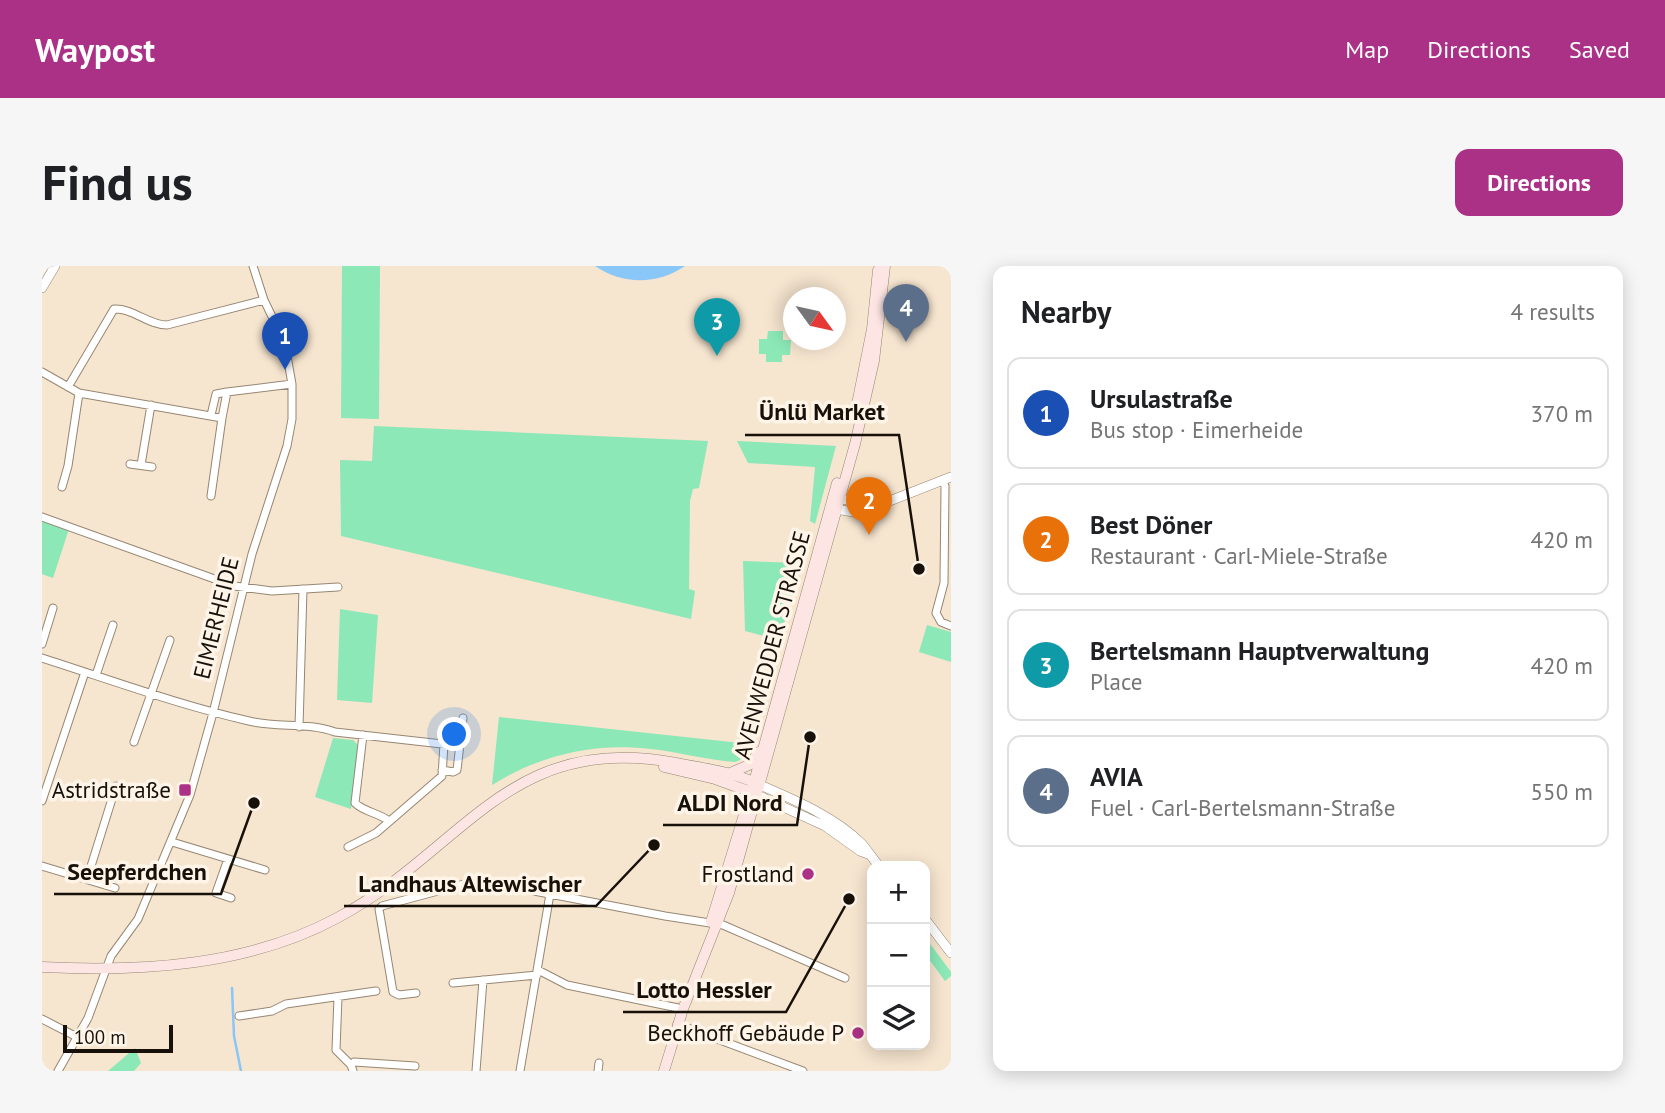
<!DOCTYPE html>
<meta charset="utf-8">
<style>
:root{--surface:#fff;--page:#f6f6f6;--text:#202124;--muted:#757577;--line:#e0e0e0;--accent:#aa3185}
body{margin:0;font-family:"PT Sans",sans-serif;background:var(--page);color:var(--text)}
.controls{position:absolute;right:21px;bottom:21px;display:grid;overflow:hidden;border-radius:14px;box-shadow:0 4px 18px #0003}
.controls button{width:63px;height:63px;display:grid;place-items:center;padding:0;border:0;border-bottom:2px solid var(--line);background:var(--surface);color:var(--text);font:35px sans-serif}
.compass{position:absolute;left:741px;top:21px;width:63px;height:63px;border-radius:50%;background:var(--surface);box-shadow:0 4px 18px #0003;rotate:123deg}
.scale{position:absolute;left:21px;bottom:18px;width:110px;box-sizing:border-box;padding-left:7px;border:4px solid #17110a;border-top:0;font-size:19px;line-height:24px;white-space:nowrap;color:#17110a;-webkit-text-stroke:5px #fef4e7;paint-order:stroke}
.you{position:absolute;left:413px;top:469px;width:24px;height:24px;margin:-18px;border:5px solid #fff;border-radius:50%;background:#1a73e8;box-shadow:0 0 0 10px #1a73e833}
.badge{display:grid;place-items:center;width:46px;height:46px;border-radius:50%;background:var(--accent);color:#fff;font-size:23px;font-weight:700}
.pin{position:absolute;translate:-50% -58px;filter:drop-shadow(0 2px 4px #0008)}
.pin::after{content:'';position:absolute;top:37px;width:24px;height:21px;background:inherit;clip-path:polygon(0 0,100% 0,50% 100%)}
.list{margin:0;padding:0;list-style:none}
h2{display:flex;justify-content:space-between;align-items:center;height:91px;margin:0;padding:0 28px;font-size:30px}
h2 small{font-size:23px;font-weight:400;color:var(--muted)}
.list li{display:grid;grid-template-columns:46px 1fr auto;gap:21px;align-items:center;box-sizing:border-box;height:112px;margin:0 14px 14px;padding:0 14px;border:2px solid var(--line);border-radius:14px}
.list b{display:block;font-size:26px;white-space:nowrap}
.list p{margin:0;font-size:23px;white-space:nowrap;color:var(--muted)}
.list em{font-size:23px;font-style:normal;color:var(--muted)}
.icon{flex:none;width:38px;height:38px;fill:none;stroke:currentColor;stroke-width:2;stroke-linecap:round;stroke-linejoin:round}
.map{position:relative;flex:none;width:909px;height:805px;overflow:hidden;border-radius:14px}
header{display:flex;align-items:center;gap:42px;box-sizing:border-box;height:98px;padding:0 35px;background:var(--accent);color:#fff}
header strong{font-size:33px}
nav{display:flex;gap:38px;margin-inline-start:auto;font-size:24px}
.intro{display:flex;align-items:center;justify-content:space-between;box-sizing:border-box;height:168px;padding:0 42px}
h1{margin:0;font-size:49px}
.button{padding:18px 32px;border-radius:14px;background:var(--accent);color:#fff;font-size:24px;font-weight:700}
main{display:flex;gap:42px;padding:0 42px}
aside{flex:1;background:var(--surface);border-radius:14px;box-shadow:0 4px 18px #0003}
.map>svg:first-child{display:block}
.green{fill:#8ce8b7}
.water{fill:#88c7f7}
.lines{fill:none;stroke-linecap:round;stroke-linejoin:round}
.stream{stroke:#88c7f7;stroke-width:2.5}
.minor-casing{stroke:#968773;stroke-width:9}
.tertiary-casing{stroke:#968773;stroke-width:10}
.secondary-casing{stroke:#968773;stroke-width:11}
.minor{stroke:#fff;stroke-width:7}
.tertiary{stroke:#fff;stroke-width:9}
.secondary{stroke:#fce5e3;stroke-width:10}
.poi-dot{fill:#aa3185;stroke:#fef4e7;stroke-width:2.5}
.labels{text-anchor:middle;stroke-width:7;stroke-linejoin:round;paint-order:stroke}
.street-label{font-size:23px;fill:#17110a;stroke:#fef4e7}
.poi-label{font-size:23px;fill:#17110a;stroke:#fef4e7;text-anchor:end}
.leader{fill:none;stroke:#17110a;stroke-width:2.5}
.callout-dot{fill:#17110a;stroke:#fef4e7;stroke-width:2.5}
.callout-label{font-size:24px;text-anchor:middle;font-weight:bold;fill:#17110a;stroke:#fef4e7;stroke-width:7;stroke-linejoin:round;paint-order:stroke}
</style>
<header>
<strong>Waypost</strong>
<nav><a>Map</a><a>Directions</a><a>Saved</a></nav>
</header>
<div class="intro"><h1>Find us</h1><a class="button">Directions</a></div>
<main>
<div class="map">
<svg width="909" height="805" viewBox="0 0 909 805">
<rect width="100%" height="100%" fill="#f6e5cf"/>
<path class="green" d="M 300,0 L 338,0 L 337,153 L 299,152 Z
M 726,65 L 741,65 L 741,74 L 749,74 L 748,89 L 740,89 L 740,96 L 724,96 L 724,88 L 717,88 L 717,73 L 725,73 Z
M 332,160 L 666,175 L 657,222 L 651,223 L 648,235 L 647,323 L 653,325 L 649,353 L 299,270 L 298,194 L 330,195 Z
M 695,175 L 794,180 L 773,258 L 768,255 L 773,201 L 706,197 Z
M 0,254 L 27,263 L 11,312 L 0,308 Z
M 701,295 L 758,297 L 738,374 L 703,365 Z
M 298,343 L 336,349 L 330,437 L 295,434 Z
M 885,359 L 909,366 L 909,396 L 877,386 Z
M 457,451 L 708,478 C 705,487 703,493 693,496 C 665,494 637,486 609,483 C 552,476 498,489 450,519 Z
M 291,472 L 311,474 L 316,479 L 309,543 L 273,531 Z
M 883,671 L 909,706 L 909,710 L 903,715 L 883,688 Z
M 93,782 L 99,797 L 92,805 L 66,805 Z"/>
<path class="water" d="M 553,0 L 643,0 C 615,19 581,19 553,0 Z"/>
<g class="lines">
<path class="stream" d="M 190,722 L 192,770 L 199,805"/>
<g class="minor-casing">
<path id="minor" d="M 0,106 L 37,127 L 180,152 L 185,126 L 250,118
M 26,121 L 72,43 C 91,42 106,59 125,59 L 222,34
M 169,149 L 174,128 L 185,126
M 88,198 L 110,201
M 99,199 L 109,139
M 900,214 L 903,220 L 902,317 L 894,347 L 899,356 L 909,360
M 20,221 L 26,200 L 37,127
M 169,230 L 180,152
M 0,251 L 192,320 L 230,325 L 296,321
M 0,378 L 11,342
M 0,392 C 69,414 137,439 207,455 C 235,462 266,456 293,466 L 418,480
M 54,409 L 71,359
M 257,461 L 261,323
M 321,469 L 313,537 C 322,546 337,547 347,555
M 92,476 L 128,374
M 400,504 L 411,506 L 415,504 L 421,452
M 0,535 L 43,406
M 130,576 L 223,604
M 306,581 L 334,567 L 400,510 L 402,478
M 186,593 L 174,627 L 189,632
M 0,600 L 73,622
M 45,613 L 74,520
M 496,704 L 525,719 L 636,742
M 411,717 L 495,709
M 374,727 L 357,729 L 351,726 L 337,643 L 340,640 L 422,618 L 471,621 L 623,650 L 681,659 L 803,712
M 296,731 L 294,784 L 309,799 L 311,805
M 197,750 L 230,745 L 244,738 L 334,725
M 0,753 L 35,771
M 635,758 L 761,805
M 309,799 L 312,796 L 373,800
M 16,805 L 46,752 L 69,690 L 96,653 L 148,529 L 171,447 L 210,288 L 245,180 L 250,153 L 250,118 L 245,90 L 238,67 L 222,34 L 211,0
M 434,805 L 441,714
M 478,805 L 508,628
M 556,805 L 557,797"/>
</g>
<g class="tertiary-casing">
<path id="tertiary" d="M 0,22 L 13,0
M 791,231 L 820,238 L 836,236
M 788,242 L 817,247 L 909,211
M 718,519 C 753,534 793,551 820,578 C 826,585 831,593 837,600
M 715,529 L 783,560 L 818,585 L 826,588
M 883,653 L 909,687"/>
</g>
<g class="secondary-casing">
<path id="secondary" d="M 813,148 L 830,63 L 836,4
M 622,501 L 673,513 L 712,527
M 688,507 L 707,499 L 717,486
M 669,656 L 712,516 L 795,217
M 0,701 C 100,706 206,700 295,652 C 421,585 466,465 634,497 C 662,502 690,506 716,518
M 622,805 L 641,743 L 687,627 L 813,178 L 832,95 L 843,0"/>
</g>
<use href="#minor" class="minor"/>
<use href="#tertiary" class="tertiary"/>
<use href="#secondary" class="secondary"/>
</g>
<g class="poi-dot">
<rect x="136" y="517" width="14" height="14" rx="3.5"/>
<circle cx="766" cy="608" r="7"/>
<circle cx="816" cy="767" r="7"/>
</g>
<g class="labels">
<g class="street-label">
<text transform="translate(174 352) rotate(-76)" y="8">EIMERHEIDE</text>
<text transform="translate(730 379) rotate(-75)" y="8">AVENWEDDER STRASSE</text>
</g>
<g class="poi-label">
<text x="129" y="532">Astridstraße</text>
<text x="752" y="616">Frostland</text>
<text x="802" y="775">Beckhoff Gebäude P</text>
</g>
</g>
<path class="leader" d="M877 303L857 169H703M768 471L755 559H621M212 537L179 628H12M612 579L554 640H302M807 633L744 746H581"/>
<g class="callout-dot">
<circle cx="877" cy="303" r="7"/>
<circle cx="768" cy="471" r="7"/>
<circle cx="212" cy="537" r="7"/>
<circle cx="612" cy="579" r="7"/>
<circle cx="807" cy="633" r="7"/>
</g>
<g class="callout-label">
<text x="780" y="154">Ünlü Market</text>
<text x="688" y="545">ALDI Nord</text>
<text x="95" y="614">Seepferdchen</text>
<text x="428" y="626">Landhaus Altewischer</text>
<text x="662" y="732">Lotto Hessler</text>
</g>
</svg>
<div class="controls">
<button>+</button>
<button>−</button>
<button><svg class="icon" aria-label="layers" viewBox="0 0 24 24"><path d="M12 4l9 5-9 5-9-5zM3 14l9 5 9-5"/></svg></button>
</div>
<svg class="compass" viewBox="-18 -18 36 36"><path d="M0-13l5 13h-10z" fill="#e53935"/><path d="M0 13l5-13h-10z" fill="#757577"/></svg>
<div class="scale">100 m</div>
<div class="you"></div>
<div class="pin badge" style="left:243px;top:104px;background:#1a4fb4">1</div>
<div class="pin badge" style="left:827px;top:269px;background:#e8710a">2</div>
<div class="pin badge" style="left:675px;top:90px;background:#0f9aa8">3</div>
<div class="pin badge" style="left:864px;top:76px;background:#5c6f8a">4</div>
</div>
<aside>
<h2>Nearby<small>4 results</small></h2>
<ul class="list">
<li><span class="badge" style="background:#1a4fb4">1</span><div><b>Ursulastraße</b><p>Bus stop · Eimerheide</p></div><em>370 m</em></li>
<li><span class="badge" style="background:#e8710a">2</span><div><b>Best Döner</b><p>Restaurant · Carl-Miele-Straße</p></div><em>420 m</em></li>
<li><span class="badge" style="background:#0f9aa8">3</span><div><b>Bertelsmann Hauptverwaltung</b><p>Place</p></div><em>420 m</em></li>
<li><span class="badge" style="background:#5c6f8a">4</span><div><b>AVIA</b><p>Fuel · Carl-Bertelsmann-Straße</p></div><em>550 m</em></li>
</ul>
</aside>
</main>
